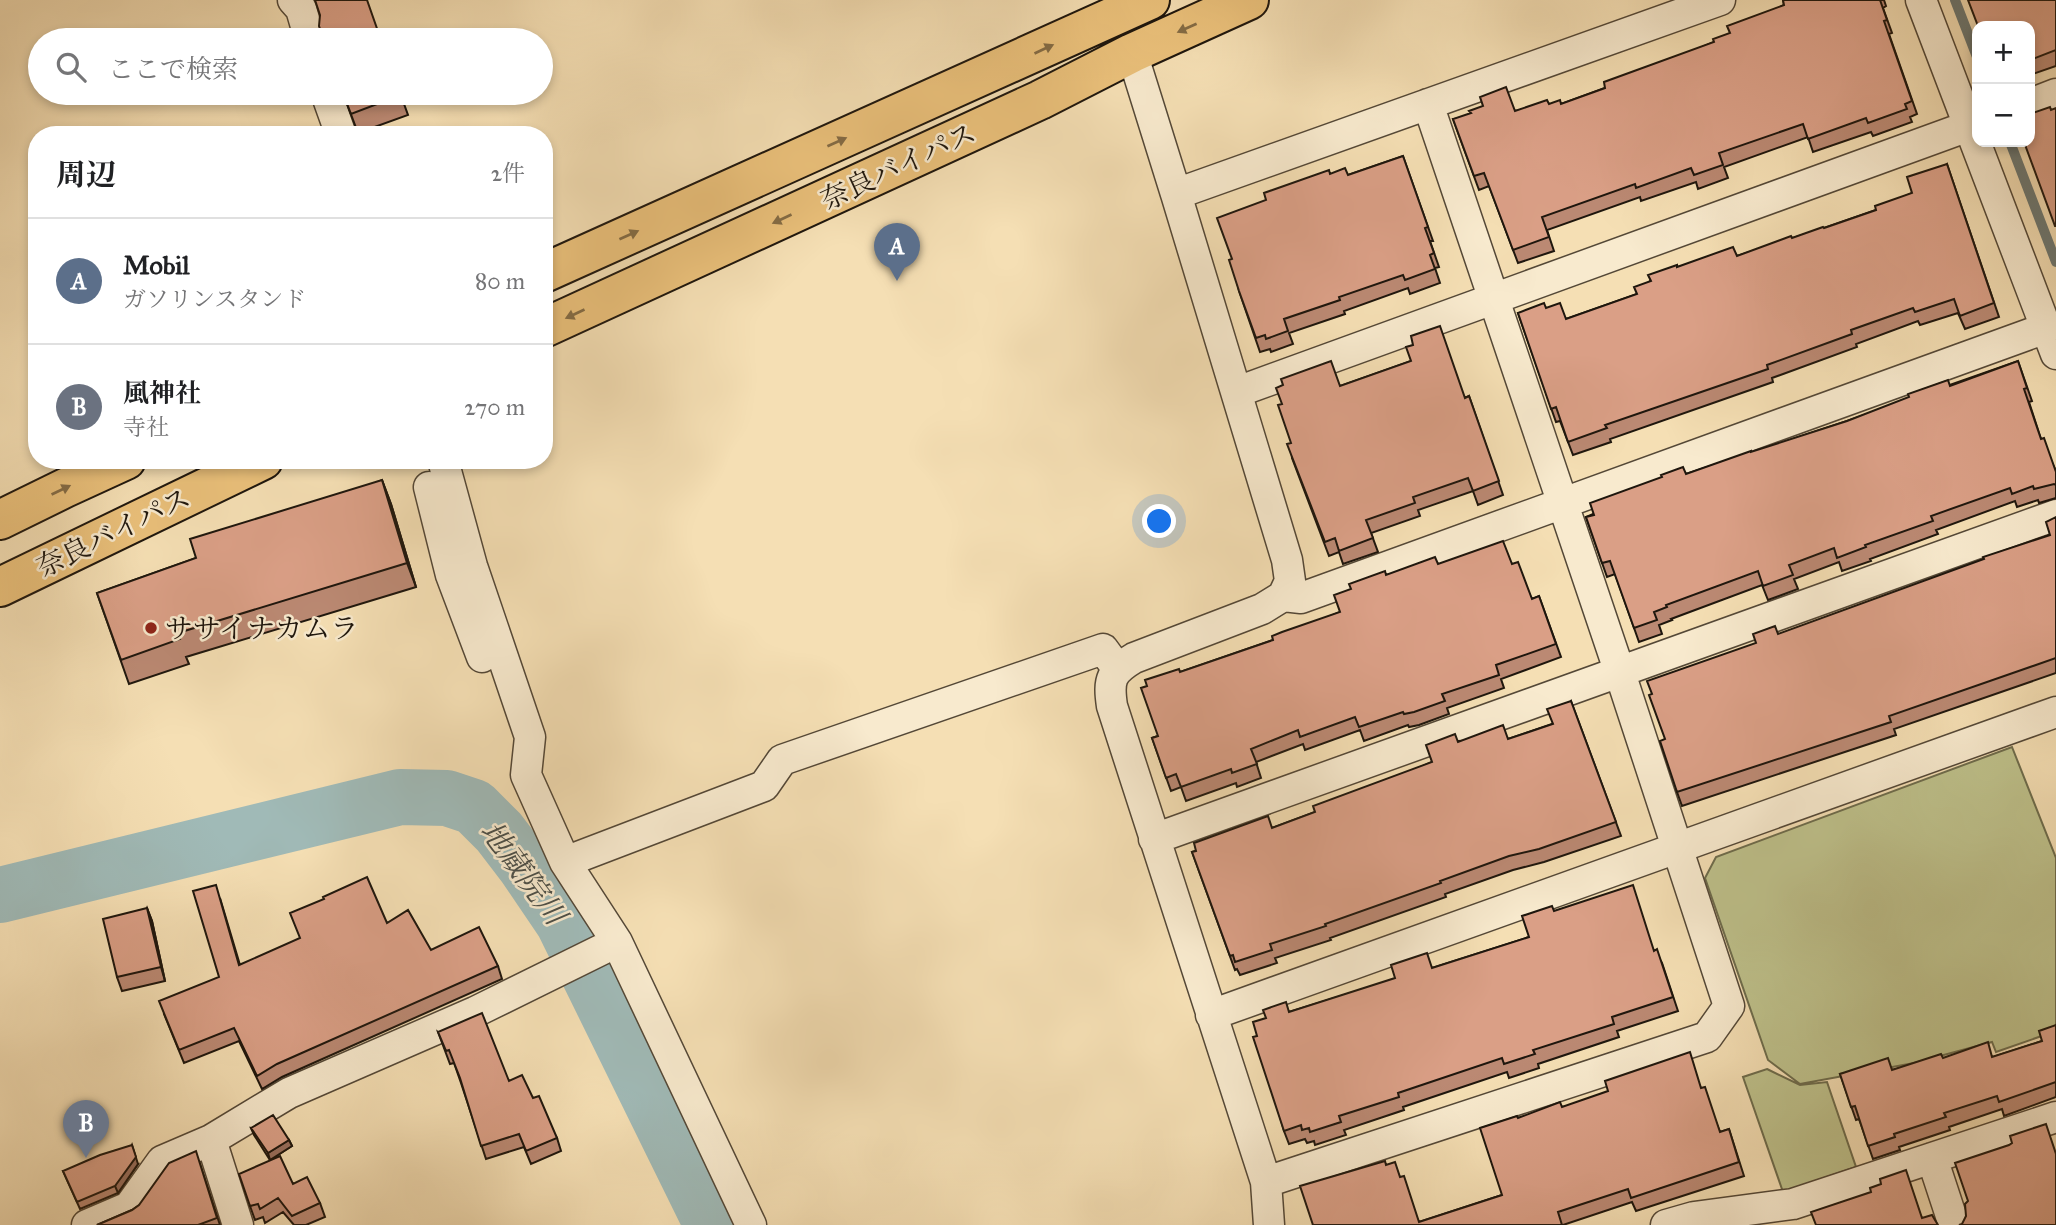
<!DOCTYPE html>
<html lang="ja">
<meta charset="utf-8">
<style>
:root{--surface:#fff;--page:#f2f2f2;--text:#202124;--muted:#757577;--line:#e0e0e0;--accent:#8f2418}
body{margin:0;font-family:"IM FELL Great Primer","Noto Serif JP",serif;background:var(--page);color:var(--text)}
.controls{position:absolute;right:21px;top:21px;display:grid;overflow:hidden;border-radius:14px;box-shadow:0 4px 10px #0003}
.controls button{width:63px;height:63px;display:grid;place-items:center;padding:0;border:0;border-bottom:2px solid var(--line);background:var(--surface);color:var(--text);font:35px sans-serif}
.you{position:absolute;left:1160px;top:522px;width:24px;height:24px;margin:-18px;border:5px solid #fff;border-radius:50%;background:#1a73e8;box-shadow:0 0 0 10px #1a73e833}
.badge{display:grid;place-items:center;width:46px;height:46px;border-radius:50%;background:var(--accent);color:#fff;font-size:23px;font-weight:700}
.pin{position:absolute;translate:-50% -58px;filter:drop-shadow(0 2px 4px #0008)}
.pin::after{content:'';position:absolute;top:37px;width:24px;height:21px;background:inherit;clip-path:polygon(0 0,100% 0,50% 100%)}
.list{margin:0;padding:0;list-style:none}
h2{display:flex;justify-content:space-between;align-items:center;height:91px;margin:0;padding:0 28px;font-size:30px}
h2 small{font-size:23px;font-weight:400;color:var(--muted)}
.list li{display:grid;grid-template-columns:46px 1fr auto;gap:21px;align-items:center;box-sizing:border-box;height:126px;padding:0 28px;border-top:2px solid var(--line)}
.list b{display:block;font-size:26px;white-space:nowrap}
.list p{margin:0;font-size:23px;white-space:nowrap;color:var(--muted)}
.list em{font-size:23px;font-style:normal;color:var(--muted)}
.icon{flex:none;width:38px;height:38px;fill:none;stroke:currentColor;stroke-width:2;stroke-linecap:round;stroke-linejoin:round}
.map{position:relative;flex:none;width:2056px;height:1225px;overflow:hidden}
.search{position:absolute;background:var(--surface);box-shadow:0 4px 10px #0003;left:28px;top:28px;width:525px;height:77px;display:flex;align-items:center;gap:18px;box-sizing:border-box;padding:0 24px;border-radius:38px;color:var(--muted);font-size:26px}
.panel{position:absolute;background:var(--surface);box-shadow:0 4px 10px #0003;left:28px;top:126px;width:525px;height:343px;border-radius:28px}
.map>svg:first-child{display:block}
.green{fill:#bec18b;stroke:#6e6c4c;stroke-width:2}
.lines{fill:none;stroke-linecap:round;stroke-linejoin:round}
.stream{stroke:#6c7873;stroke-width:10}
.river{stroke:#a0bab7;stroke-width:56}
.minor-casing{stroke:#544837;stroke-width:33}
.trunk-casing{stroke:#1e160d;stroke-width:42}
.minor{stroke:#f8eace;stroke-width:30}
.trunk{stroke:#eac07a;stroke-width:38}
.wall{fill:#bb8973;stroke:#1e160d;stroke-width:2}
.shaded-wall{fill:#996f5e;stroke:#1e160d;stroke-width:2}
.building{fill:#da9f86;stroke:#1e160d;stroke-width:2}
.oneway{fill:#846b44}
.poi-dot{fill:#8f2418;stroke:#f8eace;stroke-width:2.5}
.labels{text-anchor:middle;stroke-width:5;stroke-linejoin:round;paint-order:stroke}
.street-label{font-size:28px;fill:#1e160d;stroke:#f8eace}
.poi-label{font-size:28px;fill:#1e160d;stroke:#f8eace;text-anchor:start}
.water-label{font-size:30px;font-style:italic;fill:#4c4f48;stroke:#f8eace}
</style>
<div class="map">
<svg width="2056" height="1225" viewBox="0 0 2056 1225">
<rect width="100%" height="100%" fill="#f5dfb4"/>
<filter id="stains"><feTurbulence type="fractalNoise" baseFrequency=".00286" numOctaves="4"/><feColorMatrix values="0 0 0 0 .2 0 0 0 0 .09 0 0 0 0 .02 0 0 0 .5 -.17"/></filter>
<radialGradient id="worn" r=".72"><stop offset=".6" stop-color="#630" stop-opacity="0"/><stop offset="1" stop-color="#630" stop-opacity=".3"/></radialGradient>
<path class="green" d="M 2012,747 L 2056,858 L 2056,1031 L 1996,1052 L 1992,1042 L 1914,1063 L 1800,1084 L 1768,1060 L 1705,878 L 1716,857 Z
M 1767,1069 L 1800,1085 L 1827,1082 L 1856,1167 L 1783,1192 L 1743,1077 Z"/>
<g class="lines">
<path class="stream" d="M 1955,0 L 1977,57
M 2010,142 L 2056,262"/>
<path class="river" d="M 0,895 L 400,797 L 447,798 L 474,807 L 499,832 L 525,866 L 563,922 L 712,1225"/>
<g class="minor-casing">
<path id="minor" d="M 293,0 L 301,9 L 310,40
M 1921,0 L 2056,354
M 1132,53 L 1176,194 L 1720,0
M 326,93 L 341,135
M 2030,104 L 2056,94
M 1176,194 L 1287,560 L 1290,581 L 1283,596 L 1262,609 L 1134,658 C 1111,672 1108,679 1112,706 L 1266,1182 L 1269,1225
M 1237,392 L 1977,123
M 443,460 L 472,566 L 530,737 L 526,775 L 565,862 L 617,942 L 751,1225
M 429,487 L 451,575 L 482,657
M 1283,596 L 1301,598 L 2046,328
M 1154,839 L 2056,515
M 565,862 L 764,786 L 782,760 L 1103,649 L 1117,668
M 1211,1015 L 2056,712
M 211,1140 L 238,1225
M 1932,1158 L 1954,1225
M 1266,1182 L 1707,1037 L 1729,1006 L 1620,673 L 1428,104
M 87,1225 L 129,1207 L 162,1161 L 211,1140 L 289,1093 L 475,1012 L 617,942
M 1666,1225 L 1694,1217 L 1793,1204 L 2056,1117"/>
</g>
<g class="trunk-casing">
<path id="trunk" d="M 544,273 L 1150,0
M 544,328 L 1040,100 L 1132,53 L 1249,0
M 0,520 L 65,488 L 126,460
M 0,587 L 263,460"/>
</g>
<use href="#minor" class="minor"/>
<use href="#trunk" class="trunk"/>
</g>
<path class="wall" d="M 1783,0 L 1884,0 L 1886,6 L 1883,8 L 1892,33 L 1889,34 L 1917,114 L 1910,117 L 1912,122 L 1873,136 L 1871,132 L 1813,152 L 1808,137 L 1724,167 L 1728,178 L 1698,189 L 1696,182 L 1641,201 L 1640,197 L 1547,230 L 1554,251 L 1518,263 L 1489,186 L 1479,190 L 1453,119 L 1515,111 L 1549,104 L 1561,104 L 1605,88 L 1714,42 L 1784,5 Z
M 2056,0 L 2056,66 L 2030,75 L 2030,26 Z
M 343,93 L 400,93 L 408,115 L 358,133 Z
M 1403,156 L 1433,241 L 1430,241 L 1439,267 L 1435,268 L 1440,283 L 1410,294 L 1408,288 L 1344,311 L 1345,314 L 1289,333 L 1293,344 L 1271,352 L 1270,349 L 1260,352 L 1239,291 L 1232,259 L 1266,200 L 1330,174 L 1348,175 Z
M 1947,164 L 1999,317 L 1965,329 L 1958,313 L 1920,325 L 1918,321 L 1856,344 L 1857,347 L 1772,378 L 1773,382 L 1610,439 L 1611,442 L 1573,455 L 1560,421 L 1556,422 L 1518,313 L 1546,308 L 1566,319 L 1637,294 L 1650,281 L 1677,267 L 1737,256 L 1824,228 L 1876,210 L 1912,193 Z
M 1413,345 L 1465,398 L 1469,396 L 1503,495 L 1478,505 L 1473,491 L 1418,510 L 1420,516 L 1371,533 L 1378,552 L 1343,564 L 1339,552 L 1329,556 L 1292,458 L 1291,443 L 1340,386 L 1411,361 Z
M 2018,361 L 2032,401 L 2029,402 L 2041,439 L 2056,471 L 2056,498 L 2039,503 L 2038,500 L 2017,507 L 2015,501 L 1936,530 L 1938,534 L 1870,559 L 1871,561 L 1842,571 L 1839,562 L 1794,579 L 1798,589 L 1768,600 L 1762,585 L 1671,619 L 1672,620 L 1659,625 L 1662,634 L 1639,642 L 1615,574 L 1607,577 L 1586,517 L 1686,474 L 1847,421 Z
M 382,480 L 391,504 L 416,587 L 186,657 L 189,664 L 129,684 L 97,593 L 196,558 Z
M 2056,517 L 2056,673 L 1894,729 L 1896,735 L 1682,806 L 1677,792 L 1665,739 L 1756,643 L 2050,535 Z
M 1438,564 L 1512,564 L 1532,599 L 1539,596 L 1561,657 L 1501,679 L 1504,688 L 1447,708 L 1449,714 L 1419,725 L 1409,727 L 1408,725 L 1364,741 L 1360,730 L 1305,750 L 1303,744 L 1256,762 L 1261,778 L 1237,787 L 1236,783 L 1186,801 L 1181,787 L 1171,791 L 1152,738 L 1158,736 L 1180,672 L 1273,640 L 1340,612 L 1351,589 L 1386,575 Z
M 1571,701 L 1621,836 L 1544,862 L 1513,870 L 1445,894 L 1446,897 L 1330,938 L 1331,940 L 1275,958 L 1277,963 L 1240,975 L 1237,969 L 1235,970 L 1192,852 L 1272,828 L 1315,812 L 1432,762 L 1458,741 L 1508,739 L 1552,724 Z
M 220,898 L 240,965 L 387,923 L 431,950 L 498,966 L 502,979 L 282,1077 L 262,1089 L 239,1041 L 184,1063 L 164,1014 L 219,977 Z
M 147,908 L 152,921 L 165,981 L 122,991 L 117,977 Z
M 1554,911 L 1654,950 L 1662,963 L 1678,1011 L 1617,1031 L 1619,1037 L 1538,1064 L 1539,1068 L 1509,1078 L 1507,1072 L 1403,1107 L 1404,1110 L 1344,1130 L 1346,1135 L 1315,1145 L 1314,1141 L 1307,1143 L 1305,1139 L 1289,1144 L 1284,1131 L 1257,1036 L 1289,1012 L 1432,968 L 1529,937 Z
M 2056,1025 L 2056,1097 L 2004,1116 L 2002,1109 L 1949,1127 L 1950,1130 L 1899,1147 L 1900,1150 L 1873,1159 L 1859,1119 L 1856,1120 L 1840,1074 L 1892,1070 L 1943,1058 L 1993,1057 L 2042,1041 Z
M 438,1032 L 533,1098 L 557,1138 L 561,1151 L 531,1164 L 524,1147 L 486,1159 L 461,1083 L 454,1063 L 450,1064 Z
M 1702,1088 L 1720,1132 L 1729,1129 L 1744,1176 L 1636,1211 L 1632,1202 L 1563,1225 L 1313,1225 L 1386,1165 L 1419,1222 L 1502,1195 L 1518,1118 L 1562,1107 Z
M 251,1128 L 289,1140 L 292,1146 L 270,1160 L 254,1135 Z
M 138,1164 L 118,1193 L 80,1209 L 63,1171 Z
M 200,1164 L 220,1225 L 97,1225 L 132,1210 Z
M 293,1184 L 320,1203 L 325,1217 L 306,1225 L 294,1225 L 283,1212 L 265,1223 L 263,1217 L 255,1220 L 250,1206 Z"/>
<path class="shaded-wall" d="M 382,480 L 391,504 L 416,587 L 407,563 Z
M 147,908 L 152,921 L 165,981 L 161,967 Z
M 289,1140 L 292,1146 L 270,1160 L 268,1153 Z
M 132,1145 L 138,1164 L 118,1193 L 115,1186 Z"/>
<path class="building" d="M 315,0 L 367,0 L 381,40 L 324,40 L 319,26 L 320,15 Z
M 1783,0 L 1880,0 L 1887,20 L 1884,21 L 1912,101 L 1905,104 L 1907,109 L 1868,123 L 1866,118 L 1808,139 L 1803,124 L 1719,153 L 1723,165 L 1694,175 L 1691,168 L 1636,188 L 1635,184 L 1542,217 L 1549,237 L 1513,250 L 1484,173 L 1474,176 L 1453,119 L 1471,113 L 1469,111 L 1483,106 L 1480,97 L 1506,87 L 1515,111 L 1547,100 L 1549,104 L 1560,100 L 1561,104 L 1605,88 L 1604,82 L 1714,42 L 1713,39 L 1730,33 L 1727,26 L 1784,5 Z
M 1968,0 L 2056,0 L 2056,50 L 2030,60 L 2030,26 L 1978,26 Z
M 343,93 L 400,93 L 401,95 L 351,114 Z
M 2050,107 L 2051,110 L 2056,108 L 2056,226 L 2055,226 L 2024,142 L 2030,142 L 2030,114 Z
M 1403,156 L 1428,227 L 1425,228 L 1434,253 L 1430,255 L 1435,269 L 1405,280 L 1403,275 L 1339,297 L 1340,300 L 1284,319 L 1288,331 L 1266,339 L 1265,335 L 1256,338 L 1239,291 L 1229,260 L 1232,259 L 1217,218 L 1266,200 L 1264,193 L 1329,170 L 1330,174 L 1345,168 L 1348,175 Z
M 1947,164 L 1994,303 L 1960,316 L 1954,299 L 1915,312 L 1913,308 L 1851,330 L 1852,334 L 1767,365 L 1768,369 L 1605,425 L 1607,428 L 1568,442 L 1556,407 L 1551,409 L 1518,313 L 1544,303 L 1546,308 L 1560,303 L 1566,319 L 1637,294 L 1634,287 L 1651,281 L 1648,275 L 1677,265 L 1677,267 L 1733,247 L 1737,256 L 1791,236 L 1792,238 L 1823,227 L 1824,228 L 1876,210 L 1875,206 L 1912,193 L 1907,177 Z
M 1440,326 L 1465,398 L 1469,396 L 1499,481 L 1473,491 L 1468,478 L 1413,497 L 1415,503 L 1366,520 L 1373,538 L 1339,551 L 1335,538 L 1325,542 L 1287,444 L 1291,443 L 1278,405 L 1282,404 L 1276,388 L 1283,385 L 1281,379 L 1331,361 L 1340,386 L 1411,361 L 1406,347 L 1413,345 L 1411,336 Z
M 2018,361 L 2027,388 L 2024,389 L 2041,439 L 2044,438 L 2056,472 L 2056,485 L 2054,484 L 2034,489 L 2033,486 L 2012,494 L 2010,488 L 1931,516 L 1933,521 L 1865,545 L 1866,547 L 1837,558 L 1834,548 L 1789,565 L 1793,575 L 1763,586 L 1758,571 L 1666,605 L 1667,607 L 1654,612 L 1657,620 L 1634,628 L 1610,561 L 1602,563 L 1586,517 L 1594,515 L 1590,503 L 1662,477 L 1661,475 L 1683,467 L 1686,474 L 1751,451 L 1751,452 L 1847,421 L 1909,397 L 1908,394 L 1948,380 L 1950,386 Z
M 382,480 L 407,563 L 178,633 L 180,639 L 121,660 L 97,593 L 196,558 L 190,539 Z
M 2056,517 L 2056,658 L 1889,716 L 1891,722 L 1677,792 L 1660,741 L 1665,739 L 1649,695 L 1652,694 L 1647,681 L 1756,643 L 1753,634 L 1775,626 L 1778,634 L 1984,559 L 1983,557 L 2050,535 L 2046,522 Z
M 1503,541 L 1512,564 L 1518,562 L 1532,599 L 1539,596 L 1556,644 L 1496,665 L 1499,675 L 1442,694 L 1445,701 L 1414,712 L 1404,714 L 1403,712 L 1359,727 L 1355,717 L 1300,737 L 1298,730 L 1251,749 L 1257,764 L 1232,773 L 1231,769 L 1181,787 L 1176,774 L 1166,778 L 1152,738 L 1158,736 L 1141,688 L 1147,686 L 1145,680 L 1179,669 L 1180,672 L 1273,640 L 1272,636 L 1282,632 L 1340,612 L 1334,595 L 1351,589 L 1349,584 L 1385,571 L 1386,575 L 1435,557 L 1438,564 Z
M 1571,701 L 1616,822 L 1539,849 L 1509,856 L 1440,881 L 1441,883 L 1325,924 L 1326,926 L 1270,944 L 1272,950 L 1235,962 L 1233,955 L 1230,956 L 1192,852 L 1196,851 L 1194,843 L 1268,816 L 1272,828 L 1315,812 L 1313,806 L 1432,762 L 1426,745 L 1455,734 L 1458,742 L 1503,725 L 1508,739 L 1553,724 L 1547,709 Z
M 367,877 L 387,923 L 408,910 L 431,950 L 479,927 L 498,966 L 277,1064 L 257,1076 L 234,1028 L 179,1050 L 159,1001 L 219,977 L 193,891 L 216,885 L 239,965 L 300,938 L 290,913 L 324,899 L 323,897 Z
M 1633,885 L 1654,951 L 1657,949 L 1673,997 L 1612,1017 L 1614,1024 L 1533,1050 L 1535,1054 L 1504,1064 L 1502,1058 L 1398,1093 L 1399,1097 L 1339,1116 L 1341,1122 L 1310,1132 L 1309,1128 L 1302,1130 L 1301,1125 L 1284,1131 L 1253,1037 L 1257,1036 L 1253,1022 L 1266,1018 L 1263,1010 L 1286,1002 L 1289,1012 L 1395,978 L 1391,965 L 1427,953 L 1432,968 L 1529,937 L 1522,916 L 1552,906 L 1554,911 Z
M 147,908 L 161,967 L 117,977 L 103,919 Z
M 482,1013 L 509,1081 L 522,1075 L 533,1098 L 539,1096 L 557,1138 L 526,1151 L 519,1134 L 481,1146 L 460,1078 L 449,1050 L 446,1051 L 438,1032 Z
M 2056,1025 L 2056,1082 L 1999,1102 L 1997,1096 L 1944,1113 L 1946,1117 L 1894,1134 L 1895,1137 L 1868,1146 L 1855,1106 L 1851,1107 L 1840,1074 L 1888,1058 L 1892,1070 L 1941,1054 L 1943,1058 L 1988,1042 L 1992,1057 L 2042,1041 L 2039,1031 Z
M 1690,1052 L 1701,1088 L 1705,1087 L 1720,1132 L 1729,1129 L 1739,1162 L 1631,1198 L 1628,1189 L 1558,1212 L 1562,1225 L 1313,1225 L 1300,1186 L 1385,1161 L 1386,1165 L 1395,1162 L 1400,1177 L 1404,1176 L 1419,1222 L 1502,1195 L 1480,1128 L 1517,1116 L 1518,1118 L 1560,1102 L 1562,1107 L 1608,1091 L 1605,1081 Z
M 273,1115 L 289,1140 L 268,1153 L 251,1128 Z
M 2046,1124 L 2056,1154 L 2056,1225 L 1959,1225 L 1962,1224 L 1966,1216 L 1965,1204 L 1968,1201 L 1955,1163 L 2009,1145 L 2012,1143 L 2010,1136 Z
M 132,1145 L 136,1157 L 115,1186 L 77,1202 L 63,1171 L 100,1155 Z
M 196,1151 L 217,1218 L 198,1225 L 97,1225 L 132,1210 L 139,1205 L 169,1163 Z
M 280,1156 L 293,1184 L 307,1177 L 320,1203 L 292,1216 L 278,1198 L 260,1209 L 258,1204 L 250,1206 L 239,1174 Z
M 1906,1170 L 1922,1218 L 1932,1215 L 1938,1225 L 1816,1225 L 1811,1212 L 1871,1192 L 1870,1188 L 1881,1184 L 1880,1179 Z"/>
<defs><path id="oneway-solid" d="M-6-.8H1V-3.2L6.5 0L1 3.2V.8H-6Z" transform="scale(1.75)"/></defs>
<g class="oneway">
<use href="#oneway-solid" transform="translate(1187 28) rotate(156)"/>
<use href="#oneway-solid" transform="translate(1044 49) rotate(-25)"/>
<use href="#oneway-solid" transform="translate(837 142) rotate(-24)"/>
<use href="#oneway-solid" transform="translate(782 219) rotate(155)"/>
<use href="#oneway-solid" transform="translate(629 235) rotate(-24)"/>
<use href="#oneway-solid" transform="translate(575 314) rotate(155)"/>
<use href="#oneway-solid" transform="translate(61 490) rotate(-26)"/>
</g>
<circle class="poi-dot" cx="151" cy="628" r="7"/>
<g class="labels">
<g class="street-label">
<text transform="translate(898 166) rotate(-25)" y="10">奈良バイパス</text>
<text transform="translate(113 532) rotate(-26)" y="10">奈良バイパス</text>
</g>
<g class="poi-label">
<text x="165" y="638">ササイナカムラ</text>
</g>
<g class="water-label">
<text transform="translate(523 873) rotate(53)" y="10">地蔵院川</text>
</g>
</g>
<rect width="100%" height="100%" filter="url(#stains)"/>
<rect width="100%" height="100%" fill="url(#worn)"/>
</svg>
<div class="controls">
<button>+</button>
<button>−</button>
</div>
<div class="you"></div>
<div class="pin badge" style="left:897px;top:281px;background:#5c6f8a">A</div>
<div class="pin badge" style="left:86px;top:1158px;background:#6b7280">B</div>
<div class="search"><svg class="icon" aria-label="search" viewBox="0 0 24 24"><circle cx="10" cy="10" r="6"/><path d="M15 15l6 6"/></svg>ここで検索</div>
<section class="panel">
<h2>周辺<small>2件</small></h2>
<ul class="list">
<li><span class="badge" style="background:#5c6f8a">A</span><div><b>Mobil</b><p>ガソリンスタンド</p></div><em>80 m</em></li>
<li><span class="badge" style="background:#6b7280">B</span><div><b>風神社</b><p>寺社</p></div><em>270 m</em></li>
</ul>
</section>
</div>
